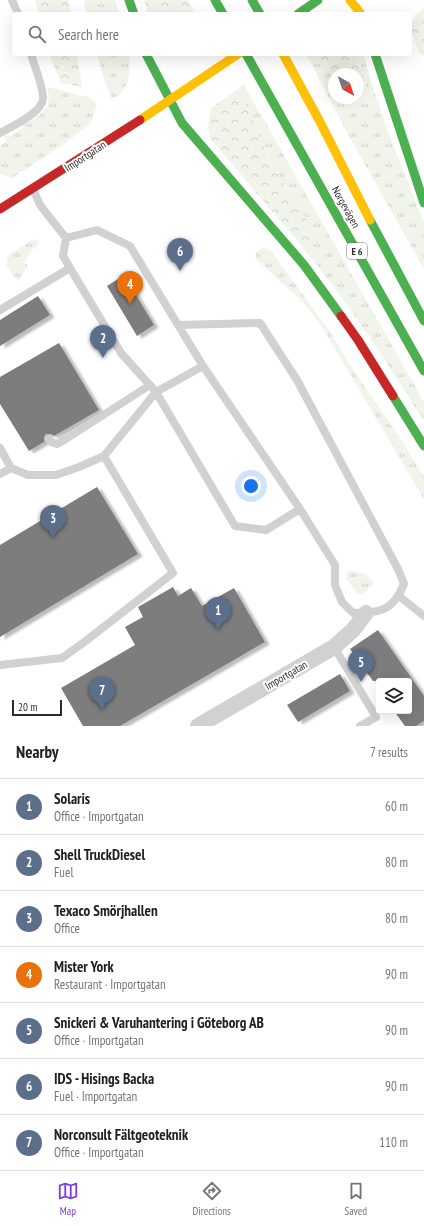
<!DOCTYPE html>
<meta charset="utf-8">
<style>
:root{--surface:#fff;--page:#f2f2f2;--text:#202124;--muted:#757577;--line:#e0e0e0;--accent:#7c3aed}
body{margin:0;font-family:"PT Sans Narrow",sans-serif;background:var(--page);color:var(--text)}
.controls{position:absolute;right:12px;bottom:12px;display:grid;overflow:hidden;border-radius:4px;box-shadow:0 4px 16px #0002}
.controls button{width:36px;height:36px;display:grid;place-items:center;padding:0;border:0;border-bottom:1px solid var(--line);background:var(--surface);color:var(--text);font:20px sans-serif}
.compass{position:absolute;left:328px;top:68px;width:36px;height:36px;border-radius:50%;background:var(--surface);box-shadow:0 4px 16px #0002;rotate:140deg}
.scale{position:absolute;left:12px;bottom:10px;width:50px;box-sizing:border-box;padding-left:4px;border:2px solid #2c2c2c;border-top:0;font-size:11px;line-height:14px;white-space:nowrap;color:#2c2c2c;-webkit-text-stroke:3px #fff;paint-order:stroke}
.you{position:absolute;left:251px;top:486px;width:14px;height:14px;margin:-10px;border:3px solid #fff;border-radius:50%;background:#1a73e8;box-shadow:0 0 0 6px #1a73e833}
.badge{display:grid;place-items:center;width:26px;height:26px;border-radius:50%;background:var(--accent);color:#fff;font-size:13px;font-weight:700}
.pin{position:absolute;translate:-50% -33px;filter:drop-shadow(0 1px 2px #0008)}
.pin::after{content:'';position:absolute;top:21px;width:14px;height:12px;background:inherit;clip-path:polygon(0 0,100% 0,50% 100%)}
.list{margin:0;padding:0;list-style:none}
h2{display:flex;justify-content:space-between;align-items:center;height:52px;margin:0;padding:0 16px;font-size:17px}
h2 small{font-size:13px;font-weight:400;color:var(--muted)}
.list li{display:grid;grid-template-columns:26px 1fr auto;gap:12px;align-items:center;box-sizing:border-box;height:56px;padding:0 16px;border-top:1px solid var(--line)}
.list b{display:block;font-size:15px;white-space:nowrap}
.list p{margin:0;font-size:13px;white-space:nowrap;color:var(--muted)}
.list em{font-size:13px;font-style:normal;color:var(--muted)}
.icon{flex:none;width:22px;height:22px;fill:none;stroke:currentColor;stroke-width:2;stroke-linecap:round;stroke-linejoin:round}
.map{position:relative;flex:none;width:424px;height:726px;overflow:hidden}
.search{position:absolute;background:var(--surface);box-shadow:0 4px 16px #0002;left:12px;right:12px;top:12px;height:44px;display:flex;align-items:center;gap:10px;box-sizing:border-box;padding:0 14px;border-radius:4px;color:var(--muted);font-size:15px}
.sheet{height:444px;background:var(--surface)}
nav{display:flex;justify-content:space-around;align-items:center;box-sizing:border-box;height:56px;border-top:1px solid var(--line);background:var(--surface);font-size:11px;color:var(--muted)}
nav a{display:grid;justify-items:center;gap:2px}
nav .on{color:var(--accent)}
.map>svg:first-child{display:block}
.grass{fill:url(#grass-tufts)}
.forest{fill:url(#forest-crowns)}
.building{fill:#7d7d7d;filter:url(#shadow)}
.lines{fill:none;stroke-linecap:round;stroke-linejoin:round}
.lane{stroke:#d1d1d1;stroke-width:8}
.street{stroke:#d1d1d1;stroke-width:16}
.fast{stroke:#4caf50;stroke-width:9}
.slow{stroke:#ffc107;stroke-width:9}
.jam{stroke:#c62828;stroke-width:9}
.labels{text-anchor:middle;stroke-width:4;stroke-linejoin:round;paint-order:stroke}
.shield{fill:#fff;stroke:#6b6b6b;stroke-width:1}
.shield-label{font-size:10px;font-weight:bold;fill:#2c2c2c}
.street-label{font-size:11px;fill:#2c2c2c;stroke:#fff}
</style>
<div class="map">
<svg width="424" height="726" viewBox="0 0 424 726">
<defs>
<pattern id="grass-tufts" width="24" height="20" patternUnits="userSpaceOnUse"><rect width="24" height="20" fill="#f0f4ea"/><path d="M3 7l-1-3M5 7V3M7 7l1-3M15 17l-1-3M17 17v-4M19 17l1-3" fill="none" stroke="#ced1c9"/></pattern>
<pattern id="forest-crowns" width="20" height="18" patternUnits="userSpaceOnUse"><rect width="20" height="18" fill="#f0f4ea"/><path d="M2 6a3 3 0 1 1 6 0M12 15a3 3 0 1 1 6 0" fill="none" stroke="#ced1c9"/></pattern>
<filter id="shadow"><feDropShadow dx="4.5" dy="2.5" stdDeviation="1" flood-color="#0004"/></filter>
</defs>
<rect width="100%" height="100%" fill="#fff"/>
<path class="grass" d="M 84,0 L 115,0 L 119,14 L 86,14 Z
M 97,54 L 129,54 C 130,67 131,81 122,92 C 120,95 115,97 112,99 L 104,79 Z
M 306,54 L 312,54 L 327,67 L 334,78 L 334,98 L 358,98 L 358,95 L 360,96 L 367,88 L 357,54 L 363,54 L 376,97 L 388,132 L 424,223 L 424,269 L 349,136 Z
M 244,85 L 424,402 L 424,422 C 386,360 346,299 299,243 L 309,240 L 301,208 L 288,191 L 275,170 L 262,145 L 244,99 L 238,89 Z
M 47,88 L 52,88 L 88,97 L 97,104 L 91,123 L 64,144 L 12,178 L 0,174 L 0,146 L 7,141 L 4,136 L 6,135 L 10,136 L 23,128 L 23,125 C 39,116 54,109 47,88 Z
M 36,239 L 39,242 L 35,249 L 32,249 L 24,263 L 28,264 L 20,280 L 19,281 C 12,275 3,264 9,255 L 32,240 Z
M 265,247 L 271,251 L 328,329 L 356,374 L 402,441 L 424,477 L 424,499 L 319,322 L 303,302 L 257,260 L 255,255 L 259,250 Z
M 351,570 L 368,575 L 374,584 L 363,594 L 358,594 L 346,579 L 347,573 Z"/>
<path class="forest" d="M 35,0 L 68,0 L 71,14 L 39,14 Z
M 144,0 L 187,0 L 196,14 L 148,14 Z
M 424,6 L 424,56 L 419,53 L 412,32 L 412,21 Z
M 49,54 L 77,54 L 82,87 L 61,83 Z
M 312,54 L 357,54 L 367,88 L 360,96 L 358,95 L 358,74 L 334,74 L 334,78 L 327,67 Z
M 238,89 C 254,115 260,144 275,170 C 286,190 315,217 309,241 L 299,243 L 210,138 L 208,127 L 211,108 Z"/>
<path class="building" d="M 124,275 L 154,325 L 137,336 L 107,286 Z
M 38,296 L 50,315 L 0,346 L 0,320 Z
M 59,343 L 99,410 L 54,436 L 51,434 L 46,434 L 44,437 L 44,442 L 29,451 L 0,404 L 0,377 Z
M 97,487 L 138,554 L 0,637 L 0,545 Z
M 173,587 L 178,596 L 191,588 L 202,606 L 234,588 L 265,642 L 120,726 L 83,726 L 61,688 L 135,645 L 125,627 L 143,617 L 138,607 Z
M 378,630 L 424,696 L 424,721 L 416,726 L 405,726 L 394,711 L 409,711 L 409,681 L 373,681 L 350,649 Z
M 340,674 L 350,691 L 298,722 L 287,705 Z"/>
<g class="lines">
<path class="lane" d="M 12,0 L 18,14
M 0,133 C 11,127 42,113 43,99 C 44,89 34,65 31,54
M 33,189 L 40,205 L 66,238 L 63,256 L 70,268 L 121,353 L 156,392 L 203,366 L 130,246 L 97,230 L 66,238
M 0,310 L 70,268
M 203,366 L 300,509
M 49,439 L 51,442 L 57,444 L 66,439 L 150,385
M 0,448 L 11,468 L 0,474
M 104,456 L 156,392 L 235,526 L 266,530 L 300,509 L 335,565 L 335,585 L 342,602 L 353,613 C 380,613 393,611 404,584 L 399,571 L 297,380 L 260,323 L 178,325
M 399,596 L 424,616
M 334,647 L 376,717 L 360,726
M 0,665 L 62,658 L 87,640 L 173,573 L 104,456 L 79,467 L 56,475 L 28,475 L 11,468"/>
<path class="street" d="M 198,726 L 334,647 L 353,630 L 366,613"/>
<path class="fast" d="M 129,0 L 134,14
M 215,0 L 223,14
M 252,0 L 260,14
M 298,14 L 318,0
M 146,54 L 182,123 L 304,265 L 341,316
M 246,54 L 424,371
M 375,54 L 424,203
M 370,220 L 424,321
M 393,396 L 424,446"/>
<path class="slow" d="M 350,0 L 361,14
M 283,54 L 319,120 L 370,220
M 140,120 L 238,54"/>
<path class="jam" d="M 0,209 L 140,120
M 341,316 L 358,340 L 393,396"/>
</g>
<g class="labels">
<rect class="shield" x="347" y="243" width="20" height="16" rx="3"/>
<g class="shield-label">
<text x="357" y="255">E 6</text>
</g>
<g class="street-label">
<text transform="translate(85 156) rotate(-33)" y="4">Importgatan</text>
<text transform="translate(346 207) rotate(61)" y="4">Norgevägen</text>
<text transform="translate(286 675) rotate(-30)" y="4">Importgatan</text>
</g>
</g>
</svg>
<div class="controls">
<button><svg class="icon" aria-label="layers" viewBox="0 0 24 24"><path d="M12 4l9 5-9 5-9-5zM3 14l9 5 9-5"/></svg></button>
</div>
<svg class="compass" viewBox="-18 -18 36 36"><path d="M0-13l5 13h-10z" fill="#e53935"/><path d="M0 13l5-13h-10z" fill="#757577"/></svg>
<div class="scale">20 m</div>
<div class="you"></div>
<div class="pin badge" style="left:218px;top:630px;background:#5c6f8a">1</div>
<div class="pin badge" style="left:103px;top:358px;background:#5c6f8a">2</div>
<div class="pin badge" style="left:53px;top:538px;background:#5c6f8a">3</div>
<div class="pin badge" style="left:130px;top:304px;background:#e8710a">4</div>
<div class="pin badge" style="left:361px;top:682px;background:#5c6f8a">5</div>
<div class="pin badge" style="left:180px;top:271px;background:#5c6f8a">6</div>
<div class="pin badge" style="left:102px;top:710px;background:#5c6f8a">7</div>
<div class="search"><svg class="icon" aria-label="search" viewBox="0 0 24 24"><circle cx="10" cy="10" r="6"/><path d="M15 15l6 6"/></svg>Search here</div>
</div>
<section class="sheet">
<h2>Nearby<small>7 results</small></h2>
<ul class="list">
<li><span class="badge" style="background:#5c6f8a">1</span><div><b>Solaris</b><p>Office · Importgatan</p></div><em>60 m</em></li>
<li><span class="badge" style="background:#5c6f8a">2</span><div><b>Shell TruckDiesel</b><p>Fuel</p></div><em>80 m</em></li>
<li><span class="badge" style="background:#5c6f8a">3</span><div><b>Texaco Smörjhallen</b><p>Office</p></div><em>80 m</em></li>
<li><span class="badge" style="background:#e8710a">4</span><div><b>Mister York</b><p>Restaurant · Importgatan</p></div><em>90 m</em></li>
<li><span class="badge" style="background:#5c6f8a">5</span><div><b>Snickeri &amp; Varuhantering i Göteborg AB</b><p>Office · Importgatan</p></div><em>90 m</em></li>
<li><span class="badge" style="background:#5c6f8a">6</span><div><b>IDS - Hisings Backa</b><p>Fuel · Importgatan</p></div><em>90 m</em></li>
<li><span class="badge" style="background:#5c6f8a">7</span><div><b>Norconsult Fältgeoteknik</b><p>Office · Importgatan</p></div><em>110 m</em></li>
</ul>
</section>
<nav>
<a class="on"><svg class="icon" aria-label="map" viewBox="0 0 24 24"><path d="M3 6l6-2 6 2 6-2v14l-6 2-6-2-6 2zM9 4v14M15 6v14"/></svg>Map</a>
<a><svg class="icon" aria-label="directions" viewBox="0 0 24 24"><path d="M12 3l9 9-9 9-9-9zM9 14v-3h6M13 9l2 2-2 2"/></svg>Directions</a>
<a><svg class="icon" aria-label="saved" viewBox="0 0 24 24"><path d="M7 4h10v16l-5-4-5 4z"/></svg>Saved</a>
</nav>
